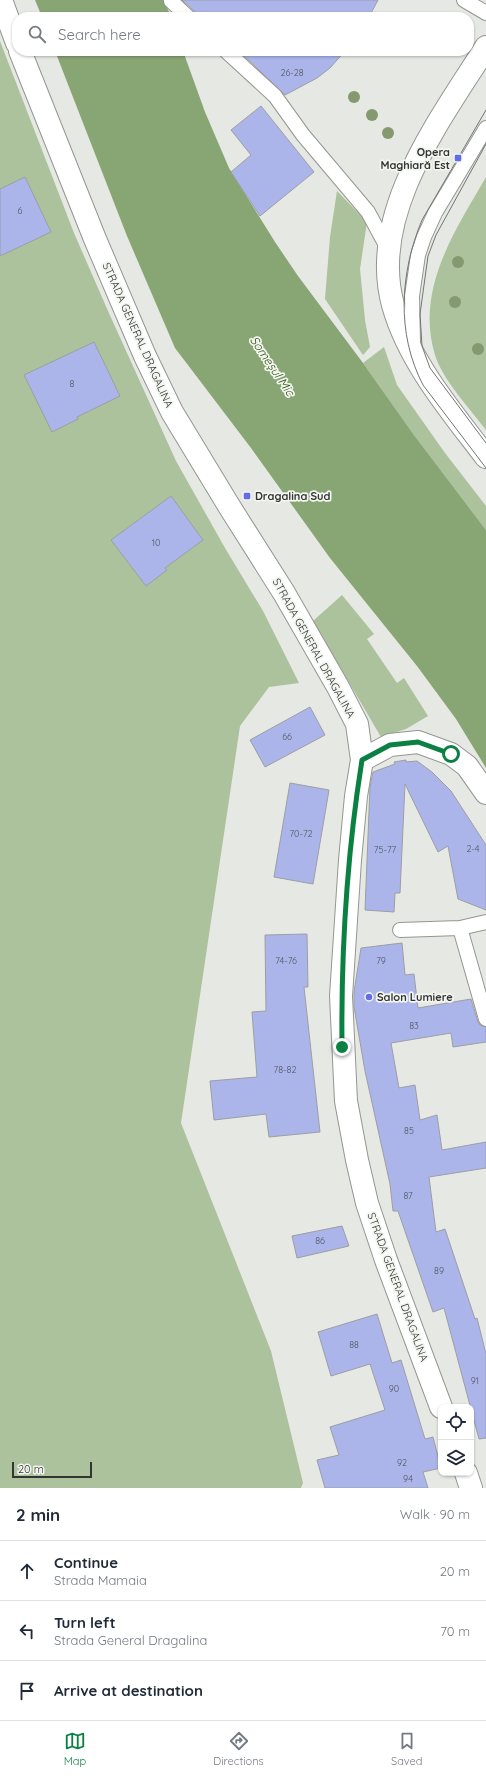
<!DOCTYPE html>
<meta charset="utf-8">
<style>
:root{--surface:#fff;--page:#f6f6f7;--text:#1f2937;--muted:#747a83;--line:#e0e1e3;--accent:#0b8043}
body{margin:0;font-family:Quicksand,sans-serif;background:var(--page);color:var(--text)}
.controls{position:absolute;right:12px;bottom:12px;display:grid;overflow:hidden;border-radius:8px;box-shadow:0 1px 3px #0004}
.controls button{width:36px;height:36px;display:grid;place-items:center;padding:0;border:0;border-bottom:1px solid var(--line);background:var(--surface);color:var(--text);font:20px sans-serif}
.scale{position:absolute;left:12px;bottom:10px;width:80px;box-sizing:border-box;padding-left:4px;border:2px solid #333532;border-top:0;font-size:11px;line-height:14px;white-space:nowrap;color:#333532;-webkit-text-stroke:3px #f2f5f0;paint-order:stroke}
.stop{position:absolute;width:12px;height:12px;margin:-9px;border:3px solid #0b8043;border-radius:50%;background:#fff}
.stop.end{background:#0b8043;border-color:#fff;box-shadow:0 1px 4px #0008}
.list{margin:0;padding:0;list-style:none}
h2{display:flex;justify-content:space-between;align-items:center;height:52px;margin:0;padding:0 16px;font-size:17px}
h2 small{font-size:13px;font-weight:400;color:var(--muted)}
.list li{display:grid;grid-template-columns:26px 1fr auto;gap:12px;align-items:center;box-sizing:border-box;height:60px;padding:0 16px;border-top:1px solid var(--line)}
.list b{display:block;font-size:15px;white-space:nowrap}
.list p{margin:0;font-size:13px;white-space:nowrap;color:var(--muted)}
.list em{font-size:13px;font-style:normal;color:var(--muted)}
.icon{flex:none;width:22px;height:22px;fill:none;stroke:currentColor;stroke-width:2;stroke-linecap:round;stroke-linejoin:round}
.map{position:relative;flex:none;width:486px;height:1488px;overflow:hidden}
.search{position:absolute;background:var(--surface);box-shadow:0 1px 3px #0004;left:12px;right:12px;top:12px;height:44px;display:flex;align-items:center;gap:10px;box-sizing:border-box;padding:0 14px;border-radius:16px;color:var(--muted);font-size:15px}
.sheet{height:232px;background:var(--surface)}
nav{display:flex;justify-content:space-around;align-items:center;box-sizing:border-box;height:56px;border-top:1px solid var(--line);background:var(--surface);font-size:11px;color:var(--muted)}
nav a{display:grid;justify-items:center;gap:2px}
nav .on{color:var(--accent)}
.map>svg:first-child{display:block}
.green{fill:#abc29c}
.water{fill:#88a574}
.building{fill:#abb5ea;stroke:#9d9ea4}
.lines{fill:none;stroke-linecap:round;stroke-linejoin:round}
.lane-casing{stroke:#939691;stroke-width:16}
.street-casing{stroke:#939691;stroke-width:24}
.secondary-casing{stroke:#939691;stroke-width:24}
.lane{stroke:#fff;stroke-width:14}
.street{stroke:#fff;stroke-width:22}
.secondary{stroke:#fff;stroke-width:22}
.tram{stroke:#737572;stroke-width:1}
.tree{fill:#849970}
.route{stroke:#0b8043;stroke-width:5}
.poi-dot{fill:#636de5;stroke:#f2f5f0;stroke-width:1.5}
.labels{text-anchor:middle;stroke-width:3.5;stroke-linejoin:round;paint-order:stroke}
.number-label{font-size:9px;fill:#515560}
.poi-label{font-size:11px;font-weight:bold;fill:#333532;stroke:#f2f5f0;text-anchor:start}
.street-label{font-size:11px;fill:#333532;stroke:#f2f5f0}
.water-label{font-size:12px;font-style:italic;fill:#31550c;stroke:#f2f5f0}
</style>
<div class="map">
<svg width="486" height="1488" viewBox="0 0 486 1488">
<rect width="100%" height="100%" fill="#e5e8e3"/>
<path class="green" d="M 0,41 L 74,233 L 108,311 L 176,461 L 225,548 L 263,611 L 299,683 L 269,687 L 240,726 L 181,1123 L 271,1351 L 303,1483 L 301,1488 L 0,1488 Z
M 486,177 L 486,430 C 471,410 442,379 435,355 C 415,289 455,231 486,177 Z
M 337,191 L 367,222 L 360,269 L 365,320 L 370,347 L 363,355 L 325,299 L 330,237 Z
M 384,347 L 397,385 L 445,453 L 486,506 L 486,530 L 414,435 L 363,363 Z
M 342,595 L 374,634 L 367,639 L 397,683 L 404,678 L 428,716 L 406,729 L 381,737 L 313,621 Z"/>
<path class="water" d="M 35,0 L 164,0 L 171,17 L 42,17 Z
M 55,51 L 183,51 L 205,112 L 229,168 L 275,242 L 298,276 L 363,363 L 414,435 L 486,530 L 486,768 L 456,719 L 417,666 L 330,558 L 251,448 L 175,348 L 127,236 Z"/>
<path class="building" d="M 182,0 L 378,0 L 369,17 L 201,17 Z
M 239,51 L 345,51 L 330,68 L 317,78 L 285,95 Z
M 261,106 L 314,172 L 260,216 L 231,172 L 251,155 L 231,130 Z
M 25,177 L 51,232 L 0,256 L 0,189 Z
M 94,342 L 120,396 L 77,417 L 78,419 L 52,432 L 24,375 Z
M 171,496 L 203,540 L 165,568 L 167,570 L 146,586 L 111,540 Z
M 310,707 L 325,735 L 265,767 L 250,740 Z
M 406,760 L 406,762 L 417,761 L 432,772 L 451,791 L 486,845 L 486,910 L 458,899 L 448,846 L 438,852 L 405,784 L 400,893 L 395,893 L 394,912 L 365,910 L 370,787 L 373,772 L 395,764 L 394,762 Z
M 290,783 L 329,790 L 313,884 L 274,877 Z
M 307,934 L 308,987 L 304,987 L 320,1132 L 269,1137 L 266,1114 L 214,1120 L 210,1081 L 257,1077 L 252,1012 L 266,1011 L 265,935 Z
M 402,943 L 405,975 L 414,974 L 418,1008 L 471,999 L 478,1022 L 480,1025 L 486,1027 L 486,1042 L 453,1047 L 451,1033 L 391,1043 L 399,1088 L 415,1085 L 420,1120 L 437,1115 L 442,1150 L 486,1142 L 486,1168 L 429,1177 L 436,1232 L 445,1229 L 475,1319 L 477,1318 L 486,1354 L 486,1438 L 479,1439 L 444,1308 L 433,1312 L 398,1211 L 393,1211 L 390,1184 L 365,1071 L 354,1007 L 354,992 L 361,948 Z
M 342,1226 L 349,1246 L 297,1258 L 292,1236 Z
M 377,1314 L 392,1363 L 401,1360 L 425,1439 L 433,1437 L 441,1468 L 423,1472 L 428,1488 L 325,1488 L 317,1460 L 339,1455 L 330,1427 L 385,1410 L 370,1364 L 331,1376 L 318,1332 Z"/>
<g class="lines">
<g class="lane-casing">
<path id="lane" d="M 464,0 L 486,13
M 171,1 L 188,17
M 226,51 L 275,96 L 303,135 L 368,212 L 388,249
M 413,343 L 412,296 L 418,255 L 424,237 L 435,213 L 486,128
M 460,928 L 486,1019
M 400,930 L 460,928 L 486,922"/>
</g>
<g class="street-casing">
<path id="street" d="M 362,760 L 390,745 L 418,742 L 451,754 L 467,766 L 486,793"/>
</g>
<g class="secondary-casing">
<path id="secondary" d="M 1,0 L 17,43
M 486,47 C 440,120 368,214 393,305 C 409,362 451,411 486,457
M 20,51 L 95,239 L 145,356 L 172,412 L 229,506 L 284,593 L 338,687 L 357,724 L 362,760 L 356,796 L 350,860 L 341,996 L 346,1101 L 357,1160 L 367,1203 L 386,1260 L 441,1407
M 466,1473 L 471,1488"/>
</g>
<use href="#lane" class="lane"/>
<use href="#street" class="street"/>
<use href="#secondary" class="secondary"/>
<path class="tram" d="M 486,110 L 422,220 C 400,273 396,333 423,385 L 486,468
M 486,144 L 436,235 L 428,256 L 420,314 L 422,346 L 430,368 L 486,443"/>
</g>
<g class="tree">
<circle cx="354" cy="97" r="6"/>
<circle cx="372" cy="115" r="6"/>
<circle cx="388" cy="133" r="6"/>
<circle cx="458" cy="262" r="6"/>
<circle cx="455" cy="302" r="6"/>
<circle cx="478" cy="349" r="6"/>
</g>
<g class="lines">
<path class="route" d="M 342,1047 C 341,951 347,854 362,760 L 390,745 L 418,742 L 451,754"/>
</g>
<g class="poi-dot">
<rect x="454" y="154" width="8" height="8" rx="2"/>
<rect x="243" y="492" width="8" height="8" rx="2"/>
<circle cx="369" cy="997" r="4"/>
</g>
<g class="labels">
<g class="number-label">
<text x="292" y="76">26-28</text>
<text x="20" y="214">6</text>
<text x="72" y="387">8</text>
<text x="156" y="546">10</text>
<text x="287" y="740">66</text>
<text x="301" y="837">70-72</text>
<text x="473" y="852">2-4</text>
<text x="385" y="853">75-77</text>
<text x="286" y="964">74-76</text>
<text x="381" y="964">79</text>
<text x="414" y="1029">83</text>
<text x="285" y="1073">78-82</text>
<text x="409" y="1134">85</text>
<text x="408" y="1199">87</text>
<text x="320" y="1244">86</text>
<text x="439" y="1274">89</text>
<text x="354" y="1348">88</text>
<text x="475" y="1384">91</text>
<text x="394" y="1392">90</text>
<text x="402" y="1466">92</text>
<text x="408" y="1482">94</text>
</g>
<g class="poi-label">
<text x="450" y="156" text-anchor="end">Opera<tspan x="450" dy="13">Maghiară Est</tspan></text>
<text x="255" y="500">Dragalina Sud</text>
<text x="377" y="1001">Salon Lumiere</text>
</g>
<g class="street-label">
<text transform="translate(138 335) rotate(66)" y="4">STRADA GENERAL DRAGALINA</text>
<text transform="translate(314 648) rotate(61)" y="4">STRADA GENERAL DRAGALINA</text>
<text transform="translate(398 1287) rotate(70)" y="4">STRADA GENERAL DRAGALINA</text>
</g>
<g class="water-label">
<text transform="translate(272 366) rotate(56)" y="4">Someșul Mic</text>
</g>
</g>
</svg>
<div class="controls">
<button><svg class="icon" aria-label="locate" viewBox="0 0 24 24"><circle cx="12" cy="12" r="6"/><path d="M12 2v4M12 18v4M2 12h4M18 12h4"/></svg></button>
<button><svg class="icon" aria-label="layers" viewBox="0 0 24 24"><path d="M12 4l9 5-9 5-9-5zM3 14l9 5 9-5"/></svg></button>
</div>
<div class="scale">20 m</div>
<div class="stop" style="left:451px;top:754px"></div>
<div class="stop end" style="left:342px;top:1047px"></div>
<div class="search"><svg class="icon" aria-label="search" viewBox="0 0 24 24"><circle cx="10" cy="10" r="6"/><path d="M15 15l6 6"/></svg>Search here</div>
</div>
<section class="sheet">
<h2>2 min<small>Walk · 90 m</small></h2>
<ul class="list">
<li><svg class="icon" aria-label="ahead" viewBox="0 0 24 24"><path d="M12 20V5M6 11l6-6 6 6"/></svg><div><b>Continue</b><p>Strada Mamaia</p></div><em>20 m</em></li>
<li><svg class="icon" aria-label="left" viewBox="0 0 24 24"><path d="M17 20v-9H6M10 6l-5 5 5 5"/></svg><div><b>Turn left</b><p>Strada General Dragalina</p></div><em>70 m</em></li>
<li><svg class="icon" aria-label="arrive" viewBox="0 0 24 24"><path d="M6 21V4h12l-3 4 3 4H6"/></svg><div><b>Arrive at destination</b></div></li>
</ul>
</section>
<nav>
<a class="on"><svg class="icon" aria-label="map" viewBox="0 0 24 24"><path d="M3 6l6-2 6 2 6-2v14l-6 2-6-2-6 2zM9 4v14M15 6v14"/></svg>Map</a>
<a><svg class="icon" aria-label="directions" viewBox="0 0 24 24"><path d="M12 3l9 9-9 9-9-9zM9 14v-3h6M13 9l2 2-2 2"/></svg>Directions</a>
<a><svg class="icon" aria-label="saved" viewBox="0 0 24 24"><path d="M7 4h10v16l-5-4-5 4z"/></svg>Saved</a>
</nav>
